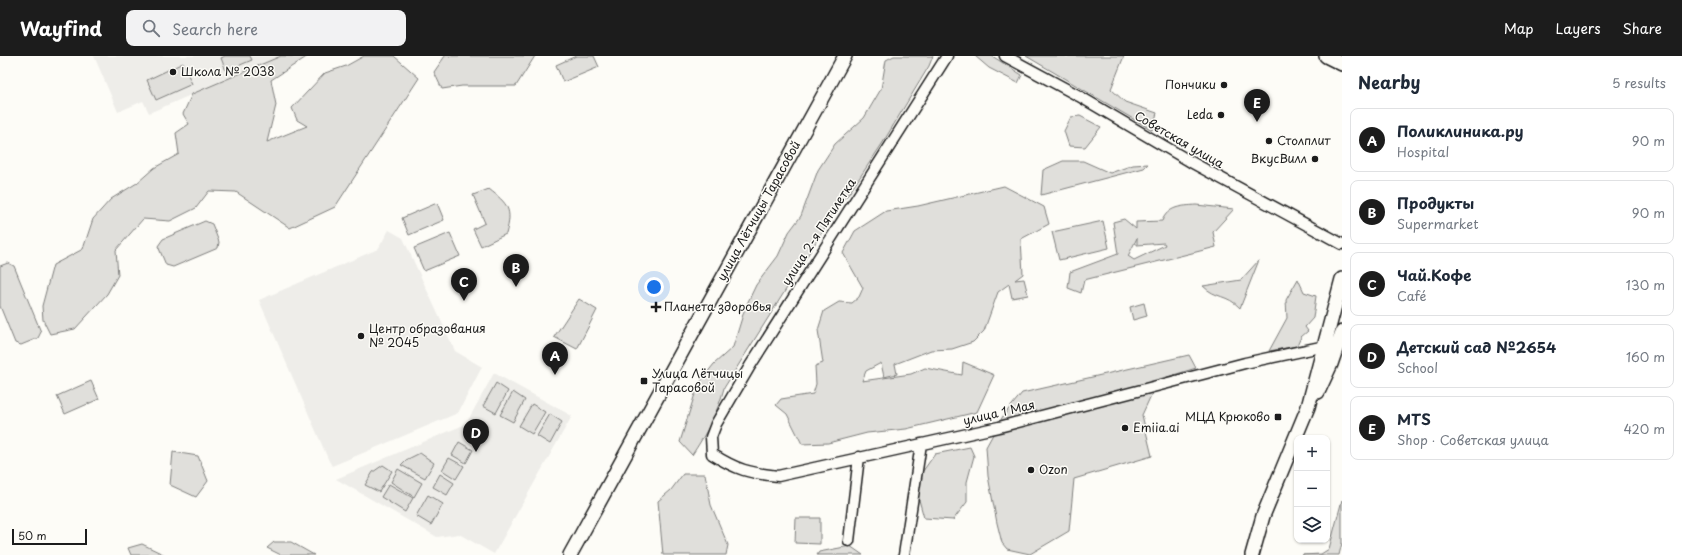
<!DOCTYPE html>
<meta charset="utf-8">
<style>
:root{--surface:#fff;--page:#f2f2f3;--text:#1f2937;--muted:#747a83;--line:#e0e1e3;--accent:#1c1c1c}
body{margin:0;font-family:"Playpen Sans",sans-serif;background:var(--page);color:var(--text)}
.controls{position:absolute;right:12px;bottom:12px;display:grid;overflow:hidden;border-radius:8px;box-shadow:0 1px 3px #0004}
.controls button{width:36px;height:36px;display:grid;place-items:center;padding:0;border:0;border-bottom:1px solid var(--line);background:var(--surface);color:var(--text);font:20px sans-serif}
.scale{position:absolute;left:12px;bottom:10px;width:75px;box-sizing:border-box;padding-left:4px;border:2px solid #1c1c1c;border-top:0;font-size:11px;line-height:14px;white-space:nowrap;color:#1c1c1c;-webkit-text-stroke:3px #fdfcf7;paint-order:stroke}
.you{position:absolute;left:654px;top:231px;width:14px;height:14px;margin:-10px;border:3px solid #fff;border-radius:50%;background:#1a73e8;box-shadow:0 0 0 6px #1a73e833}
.badge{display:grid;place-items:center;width:26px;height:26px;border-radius:50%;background:var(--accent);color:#fff;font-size:13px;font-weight:700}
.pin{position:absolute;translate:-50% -33px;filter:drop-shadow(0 1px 2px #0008)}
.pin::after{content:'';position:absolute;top:21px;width:14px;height:12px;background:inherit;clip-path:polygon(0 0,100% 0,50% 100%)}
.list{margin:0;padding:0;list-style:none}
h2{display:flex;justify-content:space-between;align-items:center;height:52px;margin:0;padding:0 16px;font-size:17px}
h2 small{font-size:13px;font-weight:400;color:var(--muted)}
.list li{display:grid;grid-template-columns:26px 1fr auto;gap:12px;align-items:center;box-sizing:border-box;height:64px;margin:0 8px 8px;padding:0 8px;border:1px solid var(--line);border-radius:8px}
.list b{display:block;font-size:15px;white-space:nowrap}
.list p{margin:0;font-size:13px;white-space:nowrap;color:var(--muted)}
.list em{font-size:13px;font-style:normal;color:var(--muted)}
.icon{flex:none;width:22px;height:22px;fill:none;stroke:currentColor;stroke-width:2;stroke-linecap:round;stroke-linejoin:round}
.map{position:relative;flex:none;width:1342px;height:499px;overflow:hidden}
header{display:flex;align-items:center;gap:24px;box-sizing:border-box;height:56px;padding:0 20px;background:var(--accent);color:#fff}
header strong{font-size:19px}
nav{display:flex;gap:22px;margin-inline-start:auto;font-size:14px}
.search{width:280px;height:36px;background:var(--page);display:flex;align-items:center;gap:10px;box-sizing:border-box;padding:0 14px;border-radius:8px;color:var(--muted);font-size:15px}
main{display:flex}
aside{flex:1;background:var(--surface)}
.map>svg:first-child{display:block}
.built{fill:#eeede9}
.green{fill:#e0dfdb;stroke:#7e7e7c;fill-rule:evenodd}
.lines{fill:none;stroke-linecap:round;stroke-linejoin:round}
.minor-casing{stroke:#1c1c1c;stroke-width:13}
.major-casing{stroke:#1c1c1c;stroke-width:16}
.minor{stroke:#fdfcf7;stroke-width:10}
.major{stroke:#fdfcf7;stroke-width:13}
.poi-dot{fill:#1c1c1c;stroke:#fdfcf7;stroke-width:1.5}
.labels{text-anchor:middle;stroke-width:3;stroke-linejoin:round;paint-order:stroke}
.poi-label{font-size:12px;fill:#1c1c1c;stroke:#fdfcf7;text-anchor:start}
.street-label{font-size:12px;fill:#1c1c1c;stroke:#fdfcf7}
</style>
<header>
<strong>Wayfind</strong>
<div class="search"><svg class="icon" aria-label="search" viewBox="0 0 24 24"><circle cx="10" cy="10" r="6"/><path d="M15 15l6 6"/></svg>Search here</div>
<nav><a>Map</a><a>Layers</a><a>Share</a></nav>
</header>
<main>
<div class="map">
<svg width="1342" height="499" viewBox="0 0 1342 499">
<rect width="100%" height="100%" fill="#fdfcf7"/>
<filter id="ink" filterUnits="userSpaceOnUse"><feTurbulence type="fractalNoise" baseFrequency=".025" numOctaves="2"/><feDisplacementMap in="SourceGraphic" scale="8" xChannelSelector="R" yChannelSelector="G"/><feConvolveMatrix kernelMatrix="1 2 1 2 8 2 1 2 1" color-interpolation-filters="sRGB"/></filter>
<g filter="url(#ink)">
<path class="built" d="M 94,0 L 281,0 L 149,57 L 143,45 L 118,56 Z
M 389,174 L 403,182 L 455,295 L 482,311 L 458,357 L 332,410 L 329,405 L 259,244 L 378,193 Z
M 494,317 L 572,360 L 494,498 L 459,478 L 437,481 L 336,423 L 466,368 Z"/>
<path class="green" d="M 225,0 L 250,0 L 252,4 L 226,15 L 221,2 Z
M 281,0 L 308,0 L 271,24 L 276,49 L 267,86 L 307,70 L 297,64 L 292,52 L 325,17 L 346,10 L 364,0 L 394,0 L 419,22 L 335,151 L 290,172 L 236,136 L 209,135 L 196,152 L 170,165 L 143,163 L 116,194 L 118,219 L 107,238 L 75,273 L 50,278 L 43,264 L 42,250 L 53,209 L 83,193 L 93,163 L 111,143 L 137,127 L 154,112 L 179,98 L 176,77 L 189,68 L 183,58 L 192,38 Z
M 445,0 L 535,0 L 516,30 L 462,30 L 442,33 L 434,16 Z
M 576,0 L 594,0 L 599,11 L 563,26 L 556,9 Z
M 894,0 L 933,0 L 929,10 L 882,88 L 848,139 L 835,151 L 824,173 L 724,332 C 718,356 706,378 692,399 L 680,386 L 694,341 L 702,323 L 714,308 L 733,291 L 745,252 L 756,229 L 778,200 L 789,176 L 801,160 L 818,114 L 835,88 L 864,62 L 881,33 L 886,4 Z
M 975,0 L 992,0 L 1022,19 L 1018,27 L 989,12 Z
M 1026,0 L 1124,0 L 1111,33 L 1125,46 L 1157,57 L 1152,74 Z
M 183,7 L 192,28 L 156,44 L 147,24 Z
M 1080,60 L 1101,71 L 1085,91 L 1069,90 L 1064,75 L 1071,61 Z
M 1063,105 L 1083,105 L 1110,117 L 1133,109 L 1148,108 L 1144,112 L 1041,139 L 1043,114 Z
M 1004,130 L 1044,151 L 1049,168 L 1021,183 L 1023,218 L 1015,224 L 1024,223 L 1028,239 L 1012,242 L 1009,228 L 998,236 L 984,275 L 973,286 L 952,293 L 931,294 L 895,308 L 897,318 L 884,321 L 881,307 L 866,315 L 862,325 L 911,318 L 925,312 L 962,319 L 963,306 L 994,319 L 977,356 L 906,373 L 867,377 L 828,387 L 802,388 L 787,358 L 776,349 L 781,343 L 813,338 L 816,328 L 815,310 L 823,307 L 818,274 L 824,255 L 839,246 L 852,247 L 859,241 L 863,232 L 843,197 L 855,175 L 886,155 L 918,150 Z
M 489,133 C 508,148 513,153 506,178 L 481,190 L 473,173 L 485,167 L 473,139 Z
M 437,147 L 444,164 L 409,179 L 402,162 Z
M 1196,149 L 1234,153 L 1213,176 L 1216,191 L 1084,224 L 1081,237 L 1068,232 L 1070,216 L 1118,198 L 1113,166 L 1124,163 L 1136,173 L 1136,166 L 1162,165 C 1168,150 1182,150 1196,149 ZM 1137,182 L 1137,189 L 1164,187 L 1165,189 L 1134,204 L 1128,200 Z
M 205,165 L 212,168 L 219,186 L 218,192 L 173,211 L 166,209 L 158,190 L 163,183 Z
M 1103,165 L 1109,192 L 1059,204 L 1052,176 Z
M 450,177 L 460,200 L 424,215 L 414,192 Z
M 1259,204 L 1240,252 C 1227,238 1216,243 1203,230 L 1241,224 Z
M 8,207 L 14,210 L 41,276 L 38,282 L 21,289 L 15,287 L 0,250 L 0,210 Z
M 1298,223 L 1304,236 L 1316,240 L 1313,262 L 1305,271 L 1308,275 L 1301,281 L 1297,290 L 1269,295 L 1287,262 L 1286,244 Z
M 579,243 L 597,254 L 577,293 L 554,281 Z
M 1144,247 L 1147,260 L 1133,264 L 1130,251 Z
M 1189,299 L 1196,312 L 1167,321 L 1153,335 L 1142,359 L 1152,400 L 1074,423 L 1069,475 L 1030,498 L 1007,493 L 1002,487 L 997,467 L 988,420 L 986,391 L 1003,360 L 1022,337 Z
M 91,325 L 99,343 L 65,358 L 57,340 Z
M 496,327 L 508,335 L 496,357 L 483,350 Z
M 513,336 L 525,344 L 513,366 L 500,359 Z
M 532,348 L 545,356 L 532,378 L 519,370 Z
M 550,358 L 562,366 L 550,388 L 537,380 Z
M 475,364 L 487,370 L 477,387 L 466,381 Z
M 459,386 L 473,394 L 466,407 L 452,399 Z
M 970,391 L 974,400 L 967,426 L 967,446 L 953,464 L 924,462 L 918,440 L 918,422 L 935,398 Z
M 173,396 L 198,400 L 208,425 L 196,441 L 170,429 Z
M 420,397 L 434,407 L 425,422 L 401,409 L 406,404 Z
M 449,402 L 464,410 L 456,423 L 442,414 Z
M 383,409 L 392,415 L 379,436 L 365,429 L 373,416 Z
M 398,413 L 422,427 L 414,441 L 391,426 Z
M 440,418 L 454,427 L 447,439 L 433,431 Z
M 683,418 L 705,418 L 711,449 L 728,489 L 726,499 L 663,499 L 658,445 L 671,434 Z
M 389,428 L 413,442 L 405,456 L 381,441 Z
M 428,439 L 443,448 L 431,469 L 416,460 Z
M 1342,444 L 1342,487 L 1339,499 L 1302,499 L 1321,498 L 1329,493 Z
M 796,462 L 820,462 L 820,488 L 795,487 Z
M 274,486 L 291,486 L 314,499 L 281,499 L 267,492 Z
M 142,488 L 165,499 L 131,499 L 128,492 Z
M 850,490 L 863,499 L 817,499 L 819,496 Z"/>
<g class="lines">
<g class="minor-casing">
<path id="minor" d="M 947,0 L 750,310 L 716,368 L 711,381 L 712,398 C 737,414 749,417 778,420 L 999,371 L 1245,307 L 1330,289
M 1005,0 L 1079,40 L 1191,106 L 1342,188
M 849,485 L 859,401
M 904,499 L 921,388"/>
</g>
<g class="major-casing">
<path id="major" d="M 1326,0 L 1342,8
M 1318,336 L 1331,308 L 1342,276
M 570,499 L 845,0
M 1252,499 L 1263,460 L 1308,351 L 1342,223"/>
</g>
<use href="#minor" class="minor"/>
<use href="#major" class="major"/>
</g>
</g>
<g class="poi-dot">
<circle cx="173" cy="16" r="4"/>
<circle cx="1224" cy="29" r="4"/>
<circle cx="1221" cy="59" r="4"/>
<circle cx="1269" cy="85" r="4"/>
<circle cx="1315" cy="103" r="4"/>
<path d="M654 245h4v4h4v4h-4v4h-4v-4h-4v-4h4z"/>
<circle cx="361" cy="280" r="4"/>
<rect x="640" y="321" width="8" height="8" rx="2"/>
<rect x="1274" y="357" width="8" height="8" rx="2"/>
<circle cx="1125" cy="372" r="4"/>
<circle cx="1031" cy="414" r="4"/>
</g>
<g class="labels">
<g class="poi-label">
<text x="181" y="20">Школа № 2038</text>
<text x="1216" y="33" text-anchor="end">Пончики</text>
<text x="1213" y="63" text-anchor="end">Leda</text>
<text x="1277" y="89">Столплит</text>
<text x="1307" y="107" text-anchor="end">ВкусВилл</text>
<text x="664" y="255">Планета здоровья</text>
<text x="369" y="277">Центр образования<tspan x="369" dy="14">№ 2045</tspan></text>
<text x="652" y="322">Улица Лётчицы<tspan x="652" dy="14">Тарасовой</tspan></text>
<text x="1270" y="365" text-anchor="end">МЦД Крюково</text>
<text x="1133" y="376">Emiia.ai</text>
<text x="1039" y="418">Ozon</text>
</g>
<g class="street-label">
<text transform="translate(1179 84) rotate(30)" y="4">Советская улица</text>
<text transform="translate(759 155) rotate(-61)" y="4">улица Лётчицы Тарасовой</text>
<text transform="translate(819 176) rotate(-57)" y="4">улица 2-я Пятилетка</text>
<text transform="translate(999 357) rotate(-13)" y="4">улица 1 Мая</text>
</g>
</g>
</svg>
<div class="controls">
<button>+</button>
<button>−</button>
<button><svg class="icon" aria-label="layers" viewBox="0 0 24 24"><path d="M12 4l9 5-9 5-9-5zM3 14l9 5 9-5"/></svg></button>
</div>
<div class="scale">50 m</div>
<div class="you"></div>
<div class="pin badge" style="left:555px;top:319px">A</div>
<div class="pin badge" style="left:516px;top:231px">B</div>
<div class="pin badge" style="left:464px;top:245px">C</div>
<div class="pin badge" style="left:476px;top:396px">D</div>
<div class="pin badge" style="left:1257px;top:66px">E</div>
</div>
<aside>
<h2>Nearby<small>5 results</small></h2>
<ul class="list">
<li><span class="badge">A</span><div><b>Поликлиника.ру</b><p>Hospital</p></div><em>90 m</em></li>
<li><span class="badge">B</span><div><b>Продукты</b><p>Supermarket</p></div><em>90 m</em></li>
<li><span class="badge">C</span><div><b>Чай.Кофе</b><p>Café</p></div><em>130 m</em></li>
<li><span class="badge">D</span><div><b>Детский сад №2654</b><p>School</p></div><em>160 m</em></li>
<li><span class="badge">E</span><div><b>MTS</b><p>Shop · Советская улица</p></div><em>420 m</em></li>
</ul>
</aside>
</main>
